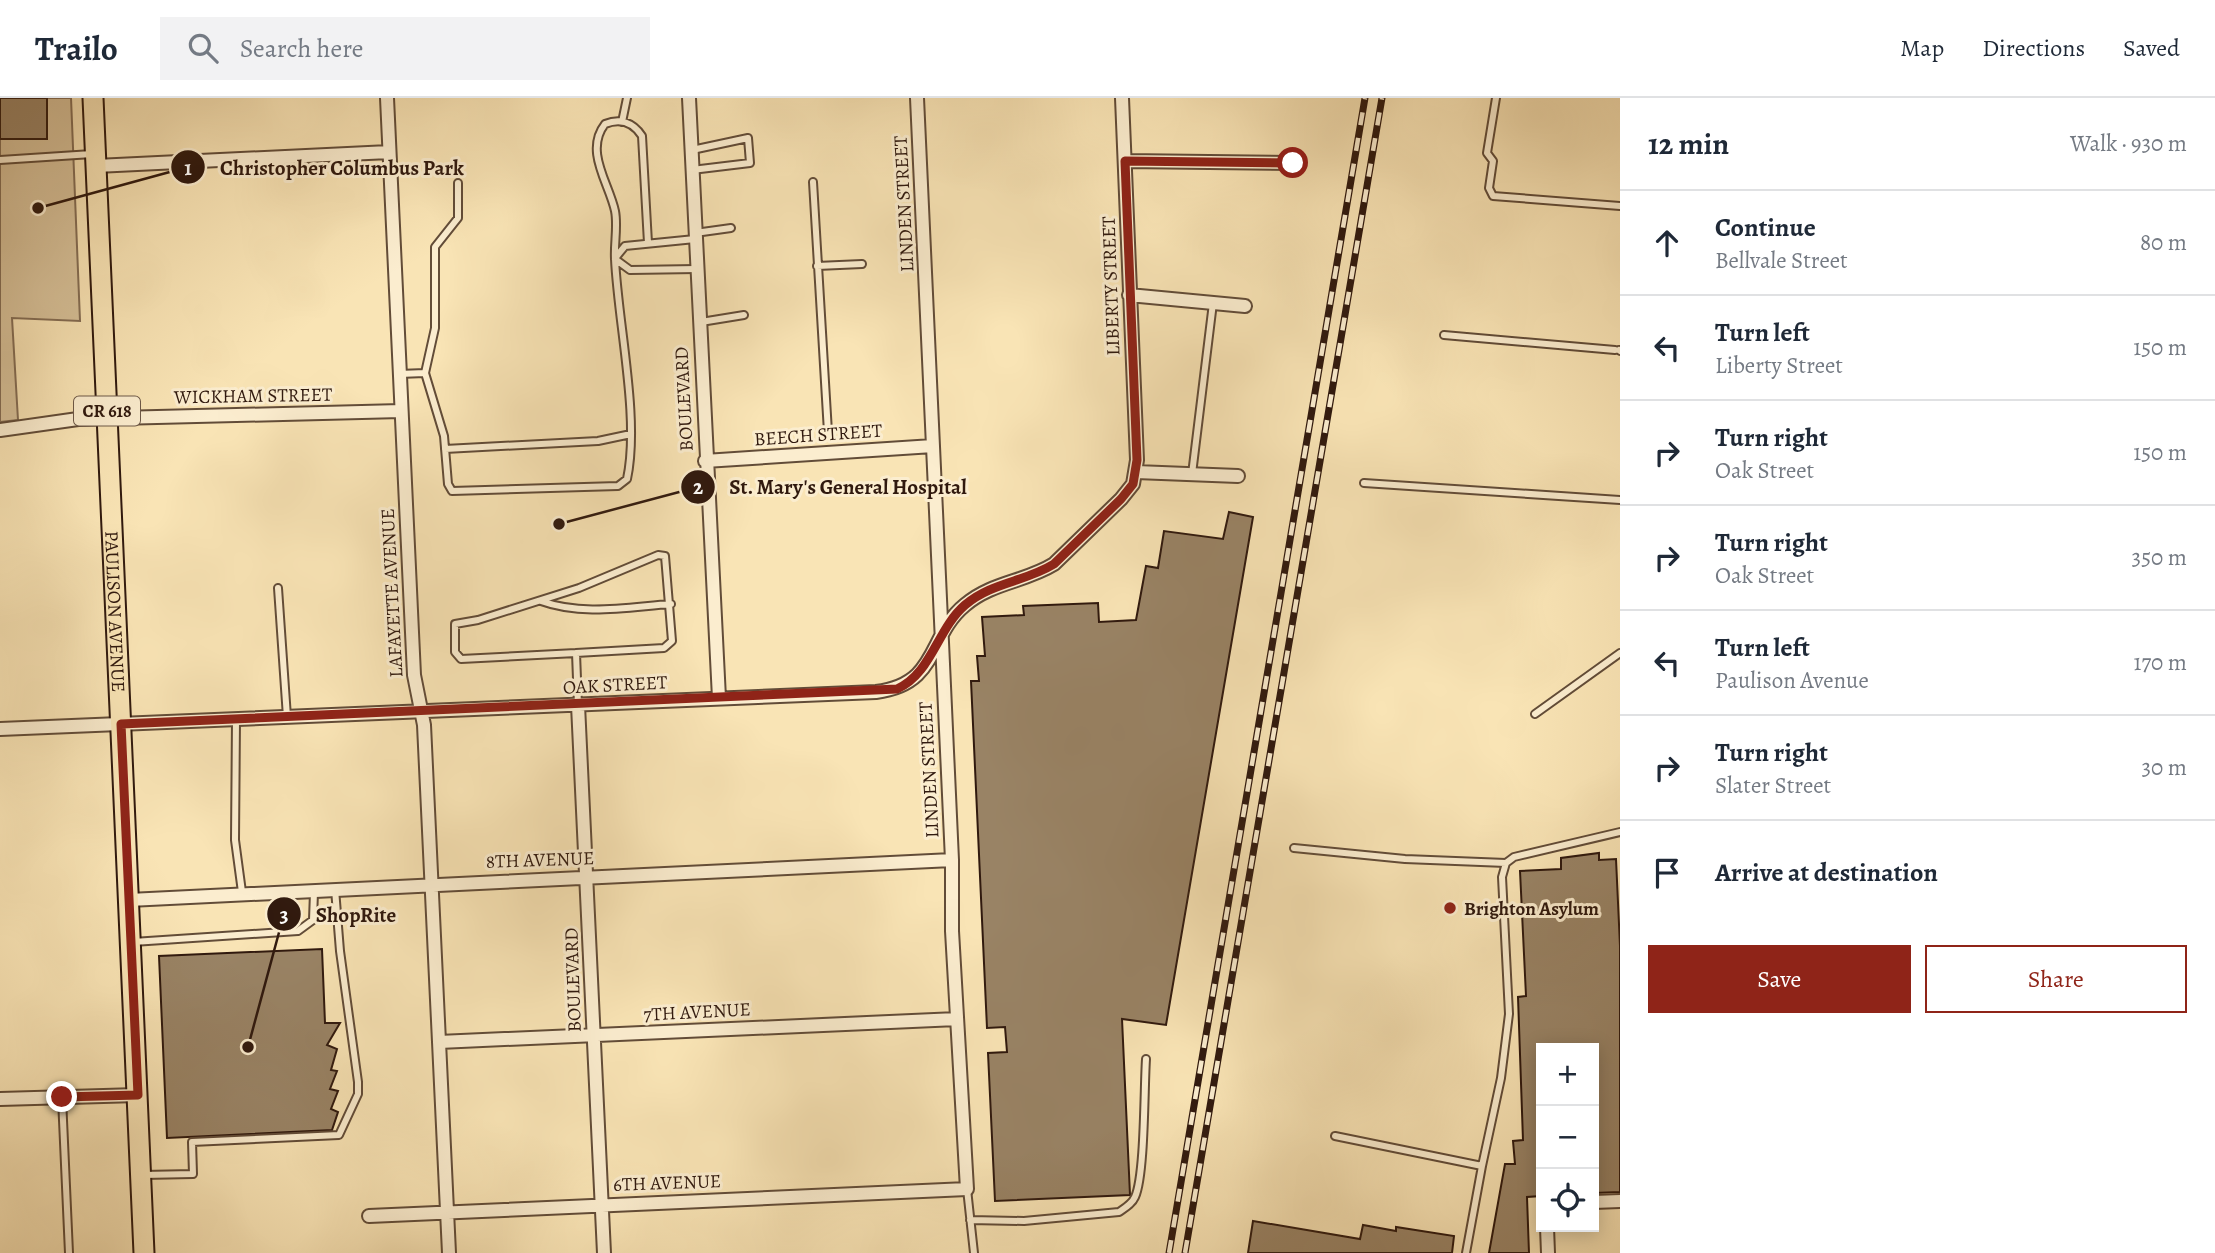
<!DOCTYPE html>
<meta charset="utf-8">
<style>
:root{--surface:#fff;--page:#f2f2f3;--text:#1f2937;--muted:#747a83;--line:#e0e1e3;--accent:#8f2418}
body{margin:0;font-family:Alegreya,serif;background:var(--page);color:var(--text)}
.controls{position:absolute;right:21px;bottom:21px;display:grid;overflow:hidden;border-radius:0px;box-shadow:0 4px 18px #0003}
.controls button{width:63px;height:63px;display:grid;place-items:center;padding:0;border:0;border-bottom:2px solid var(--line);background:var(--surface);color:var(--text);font:35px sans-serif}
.stop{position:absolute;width:21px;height:21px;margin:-16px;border:5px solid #8f2418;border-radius:50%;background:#fff}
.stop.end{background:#8f2418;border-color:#fff;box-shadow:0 2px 7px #0008}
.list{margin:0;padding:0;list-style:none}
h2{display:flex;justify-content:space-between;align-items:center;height:91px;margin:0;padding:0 28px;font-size:30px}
h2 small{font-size:23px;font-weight:400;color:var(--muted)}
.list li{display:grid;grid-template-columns:46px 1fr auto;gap:21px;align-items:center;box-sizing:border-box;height:105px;padding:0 28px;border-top:2px solid var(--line)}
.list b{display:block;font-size:26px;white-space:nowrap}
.list p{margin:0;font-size:23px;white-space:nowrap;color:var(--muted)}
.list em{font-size:23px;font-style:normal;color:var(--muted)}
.actions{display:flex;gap:14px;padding:21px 28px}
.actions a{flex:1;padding:16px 0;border:2px solid var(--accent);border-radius:0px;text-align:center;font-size:24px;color:var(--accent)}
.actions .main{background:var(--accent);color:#fff}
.icon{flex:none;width:38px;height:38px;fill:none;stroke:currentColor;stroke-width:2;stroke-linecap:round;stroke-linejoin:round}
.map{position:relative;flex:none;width:1620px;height:1155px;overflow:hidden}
header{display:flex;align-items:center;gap:42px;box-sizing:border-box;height:98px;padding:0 35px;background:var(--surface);border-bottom:2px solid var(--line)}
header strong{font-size:33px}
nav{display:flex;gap:38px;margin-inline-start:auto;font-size:24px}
.search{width:490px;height:63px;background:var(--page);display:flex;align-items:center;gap:18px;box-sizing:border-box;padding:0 24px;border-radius:0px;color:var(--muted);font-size:26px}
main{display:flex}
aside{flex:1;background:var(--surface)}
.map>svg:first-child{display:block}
.green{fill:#d7c199;stroke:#846d54;stroke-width:2}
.building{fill:#998365;stroke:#30190e;stroke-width:2}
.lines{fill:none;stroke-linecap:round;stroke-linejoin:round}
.lane-casing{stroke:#624c38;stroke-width:10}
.street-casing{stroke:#624c38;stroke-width:16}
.primary-casing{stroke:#30190e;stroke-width:23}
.lane{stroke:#fbedcf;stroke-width:6}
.street{stroke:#fbedcf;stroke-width:12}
.primary{stroke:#f9e4b5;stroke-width:19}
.rail-casing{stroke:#30190e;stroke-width:7}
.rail{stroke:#fbedcf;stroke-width:4.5;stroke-dasharray:13;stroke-linecap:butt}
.route{stroke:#8f2418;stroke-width:9}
.poi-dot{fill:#8f2418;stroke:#fbedcf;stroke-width:2.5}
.labels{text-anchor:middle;stroke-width:6;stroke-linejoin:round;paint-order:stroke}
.shield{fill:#fbedcf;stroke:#6d5948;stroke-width:2}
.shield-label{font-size:18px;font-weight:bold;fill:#30190e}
.street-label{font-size:19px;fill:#30190e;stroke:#fbedcf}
.poi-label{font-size:19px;font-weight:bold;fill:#30190e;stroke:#fbedcf;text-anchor:start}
.leader{fill:none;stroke:#30190e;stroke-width:2.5}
.callout-dot{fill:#30190e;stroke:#fbedcf;stroke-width:2.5}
.mark-label{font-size:21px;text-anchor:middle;font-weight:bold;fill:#fff}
.callout-label{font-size:21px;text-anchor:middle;font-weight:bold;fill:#30190e;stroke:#fbedcf;stroke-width:6;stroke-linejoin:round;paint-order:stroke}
</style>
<header>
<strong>Trailo</strong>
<div class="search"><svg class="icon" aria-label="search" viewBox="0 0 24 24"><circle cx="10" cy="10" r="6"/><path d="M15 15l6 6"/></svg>Search here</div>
<nav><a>Map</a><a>Directions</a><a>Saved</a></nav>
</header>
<main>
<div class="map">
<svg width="1620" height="1155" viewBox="0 0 1620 1155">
<rect width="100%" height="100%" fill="#f9e4b5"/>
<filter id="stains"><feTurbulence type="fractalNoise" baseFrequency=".00286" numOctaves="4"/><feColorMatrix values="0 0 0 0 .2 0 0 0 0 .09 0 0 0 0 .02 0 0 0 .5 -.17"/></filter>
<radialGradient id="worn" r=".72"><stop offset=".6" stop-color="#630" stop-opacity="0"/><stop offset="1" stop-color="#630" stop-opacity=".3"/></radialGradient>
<path class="green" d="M 0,0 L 71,0 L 80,223 L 12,220 L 18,322 L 0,324 Z"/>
<path class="building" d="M 0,0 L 47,0 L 47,41 L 0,41 Z
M 1229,414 L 1253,419 L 1166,927 L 1122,921 L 1130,1097 L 995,1103 L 988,955 L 1007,954 L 1005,929 L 987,930 L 971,583 L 979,583 L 977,558 L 985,558 L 982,519 L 1024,517 L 1023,508 L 1098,505 L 1099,524 L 1136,522 L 1146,468 L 1158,470 L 1164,433 L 1223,441 Z
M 1599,755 L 1599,762 L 1616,761 L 1620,848 L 1620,1094 L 1594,1095 L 1594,950 L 1541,950 L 1541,1098 L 1527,1099 L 1529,1155 L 1489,1155 L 1505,1066 L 1515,1066 L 1513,1043 L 1523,1042 L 1518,899 L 1526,898 L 1520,773 L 1561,771 L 1561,760 Z
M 322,851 L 325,925 L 340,925 L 327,947 L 337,951 L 331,972 L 337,973 L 330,991 L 338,993 L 331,1011 L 338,1014 L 332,1032 L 167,1040 L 159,858 Z
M 1253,1123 L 1360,1141 L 1363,1127 L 1396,1133 L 1396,1129 L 1454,1138 L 1452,1155 L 1248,1155 Z"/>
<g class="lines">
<g class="lane-casing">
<path id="lane" d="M 1496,0 L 1487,55 L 1493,63 L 1489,90 L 1493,98 L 1620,108
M 622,24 L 627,0
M 692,52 L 748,40 L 750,65 L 692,72
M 0,62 L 92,56
M 813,84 L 828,334
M 695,135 L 731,130
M 616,159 L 625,148 L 695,141
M 615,161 L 630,172 L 697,171
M 817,168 L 862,166
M 701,224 L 744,217
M 1444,237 L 1615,252
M 1619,252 L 1620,253
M 425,275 L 435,230 L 435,149 L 458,120 L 458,85
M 399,276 L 425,275 L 444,338 L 448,386 L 452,393 L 618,388 L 627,381 C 640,320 618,226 615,161 C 614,146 618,128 615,113 C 609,85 584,53 605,26 C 620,20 633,24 642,38 L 648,145
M 445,351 L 598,343 L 631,336
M 1192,376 L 1213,205
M 1364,385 L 1620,402
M 278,490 L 287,619
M 541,503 C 582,518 628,509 671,506
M 576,555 L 461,561 L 455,554 L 455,526 L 478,522 L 579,490 L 658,457 L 665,458 L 672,543 L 664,550 L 576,555 L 578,607
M 1535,616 L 1620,555
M 236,622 L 235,742 L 242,794
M 1294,750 L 1405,761 L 1506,765
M 133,844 L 298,833 L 313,822 L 314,794
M 62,1000 L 69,1155
M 1335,1038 L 1482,1068 L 1501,980 L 1509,916 L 1502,779 L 1506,765 L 1514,759 L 1620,734
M 143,1077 L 193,1076 L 192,1044 L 339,1037 L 358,996 L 358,984 L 340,853 L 335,791
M 967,1091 L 974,1155
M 970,1122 L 1024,1123 L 1119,1114 C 1125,1110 1132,1106 1135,1099 C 1145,1077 1144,990 1146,961
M 1466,1155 L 1482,1068"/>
</g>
<g class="street-casing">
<path id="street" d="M 387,0 L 414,577 L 424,627 L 449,1155
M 689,0 L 719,600
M 1125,63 L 1293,65
M 96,68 L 389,54
M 1129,197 L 1245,208
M 0,332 L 78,321 L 401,313
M 705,363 L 933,348
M 1136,374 L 1238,378
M 578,607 L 604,1155
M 0,631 L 876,594 C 940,586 927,538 965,507 C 992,484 1025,484 1054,466 L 1121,401 L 1133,386 L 1137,362 L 1122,0
M 129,802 L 952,762
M 439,944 L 957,921
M 0,1001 L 138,997
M 1594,1104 L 1620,1103
M 369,1118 L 967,1091 L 952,833 L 952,762 L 917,0
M 1547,1129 L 1548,1155"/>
</g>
<g class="primary-casing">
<g id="primary">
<path id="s1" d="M 93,0 L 144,1155"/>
</g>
</g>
<use href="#lane" class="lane"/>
<use href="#street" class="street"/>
<use href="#primary" class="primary"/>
<g class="rail-casing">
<path id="rail" d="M 1169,1155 L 1365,0
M 1185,1155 L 1382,0"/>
</g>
<use href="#rail" class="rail"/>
</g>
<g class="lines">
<path class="route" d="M 62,999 L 138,997 L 121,626 L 897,591 C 932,575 937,531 965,507 C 992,484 1025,484 1054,466 L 1121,401 L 1133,386 L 1137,362 L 1125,63 L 1293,65"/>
</g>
<circle class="poi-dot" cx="1450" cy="810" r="7"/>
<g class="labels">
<rect class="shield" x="74" y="298.5" width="66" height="29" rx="5"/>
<g class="shield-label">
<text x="107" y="319">CR 618</text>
</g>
<g class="street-label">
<text transform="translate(903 106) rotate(-93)" y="7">LINDEN STREET</text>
<text transform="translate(1110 188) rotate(-92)" y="7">LIBERTY STREET</text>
<text transform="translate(253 297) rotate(-1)" y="7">WICKHAM STREET</text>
<text transform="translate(683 301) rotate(-93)" y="7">BOULEVARD</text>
<text transform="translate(818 336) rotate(-4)" y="7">BEECH STREET</text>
<text transform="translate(391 495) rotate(-93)" y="7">LAFAYETTE AVENUE</text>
<text dy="7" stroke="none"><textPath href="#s1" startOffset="514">PAULISON AVENUE</textPath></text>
<text transform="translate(615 586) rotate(-3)" y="7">OAK STREET</text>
<text transform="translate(928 672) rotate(-93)" y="7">LINDEN STREET</text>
<text transform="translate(540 761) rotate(-2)" y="7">8TH AVENUE</text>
<text transform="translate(572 882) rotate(-92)" y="7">BOULEVARD</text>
<text transform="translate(697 913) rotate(-3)" y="7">7TH AVENUE</text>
<text transform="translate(667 1084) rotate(-2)" y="7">6TH AVENUE</text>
</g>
<g class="poi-label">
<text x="1464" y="817">Brighton Asylum</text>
</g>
</g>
<path class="leader" d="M38 110L188 69M559 426L698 389M248 949L284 816"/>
<g class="callout-dot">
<circle cx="38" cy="110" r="7"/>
<circle cx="559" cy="426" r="7"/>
<circle cx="248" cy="949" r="7"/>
<circle cx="188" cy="69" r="18"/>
<circle cx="698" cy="389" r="18"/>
<circle cx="284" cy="816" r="18"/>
</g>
<g class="mark-label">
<text x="188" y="77">1</text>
<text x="698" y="396">2</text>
<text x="284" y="824">3</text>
</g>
<g class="callout-label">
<text x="342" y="77">Christopher Columbus Park</text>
<text x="848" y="396">St. Mary's General Hospital</text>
<text x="356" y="824">ShopRite</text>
</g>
<rect width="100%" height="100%" filter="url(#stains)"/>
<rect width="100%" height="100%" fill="url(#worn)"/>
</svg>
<div class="controls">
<button>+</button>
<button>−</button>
<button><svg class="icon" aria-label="locate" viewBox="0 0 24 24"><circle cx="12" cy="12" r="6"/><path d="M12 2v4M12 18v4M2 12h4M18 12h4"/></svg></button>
</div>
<div class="stop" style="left:1293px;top:65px"></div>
<div class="stop end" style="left:62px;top:999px"></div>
</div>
<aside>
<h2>12 min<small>Walk · 930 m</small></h2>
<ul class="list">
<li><svg class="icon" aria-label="ahead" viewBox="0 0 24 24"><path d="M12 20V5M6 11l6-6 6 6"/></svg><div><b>Continue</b><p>Bellvale Street</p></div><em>80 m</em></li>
<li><svg class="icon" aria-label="left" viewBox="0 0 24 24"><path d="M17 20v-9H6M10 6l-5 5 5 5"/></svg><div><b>Turn left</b><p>Liberty Street</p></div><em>150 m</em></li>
<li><svg class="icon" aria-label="right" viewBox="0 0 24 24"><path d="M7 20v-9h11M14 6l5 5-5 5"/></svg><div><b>Turn right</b><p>Oak Street</p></div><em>150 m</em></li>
<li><svg class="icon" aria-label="right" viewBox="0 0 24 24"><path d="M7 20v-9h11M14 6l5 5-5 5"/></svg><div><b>Turn right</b><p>Oak Street</p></div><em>350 m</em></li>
<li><svg class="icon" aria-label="left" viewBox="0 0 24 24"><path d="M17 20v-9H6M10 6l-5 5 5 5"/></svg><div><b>Turn left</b><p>Paulison Avenue</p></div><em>170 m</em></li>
<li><svg class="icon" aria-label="right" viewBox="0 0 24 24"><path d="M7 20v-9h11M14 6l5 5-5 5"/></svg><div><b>Turn right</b><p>Slater Street</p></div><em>30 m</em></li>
<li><svg class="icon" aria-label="arrive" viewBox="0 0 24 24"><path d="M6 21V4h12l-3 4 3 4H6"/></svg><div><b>Arrive at destination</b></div></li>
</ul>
<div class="actions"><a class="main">Save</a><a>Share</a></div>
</aside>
</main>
